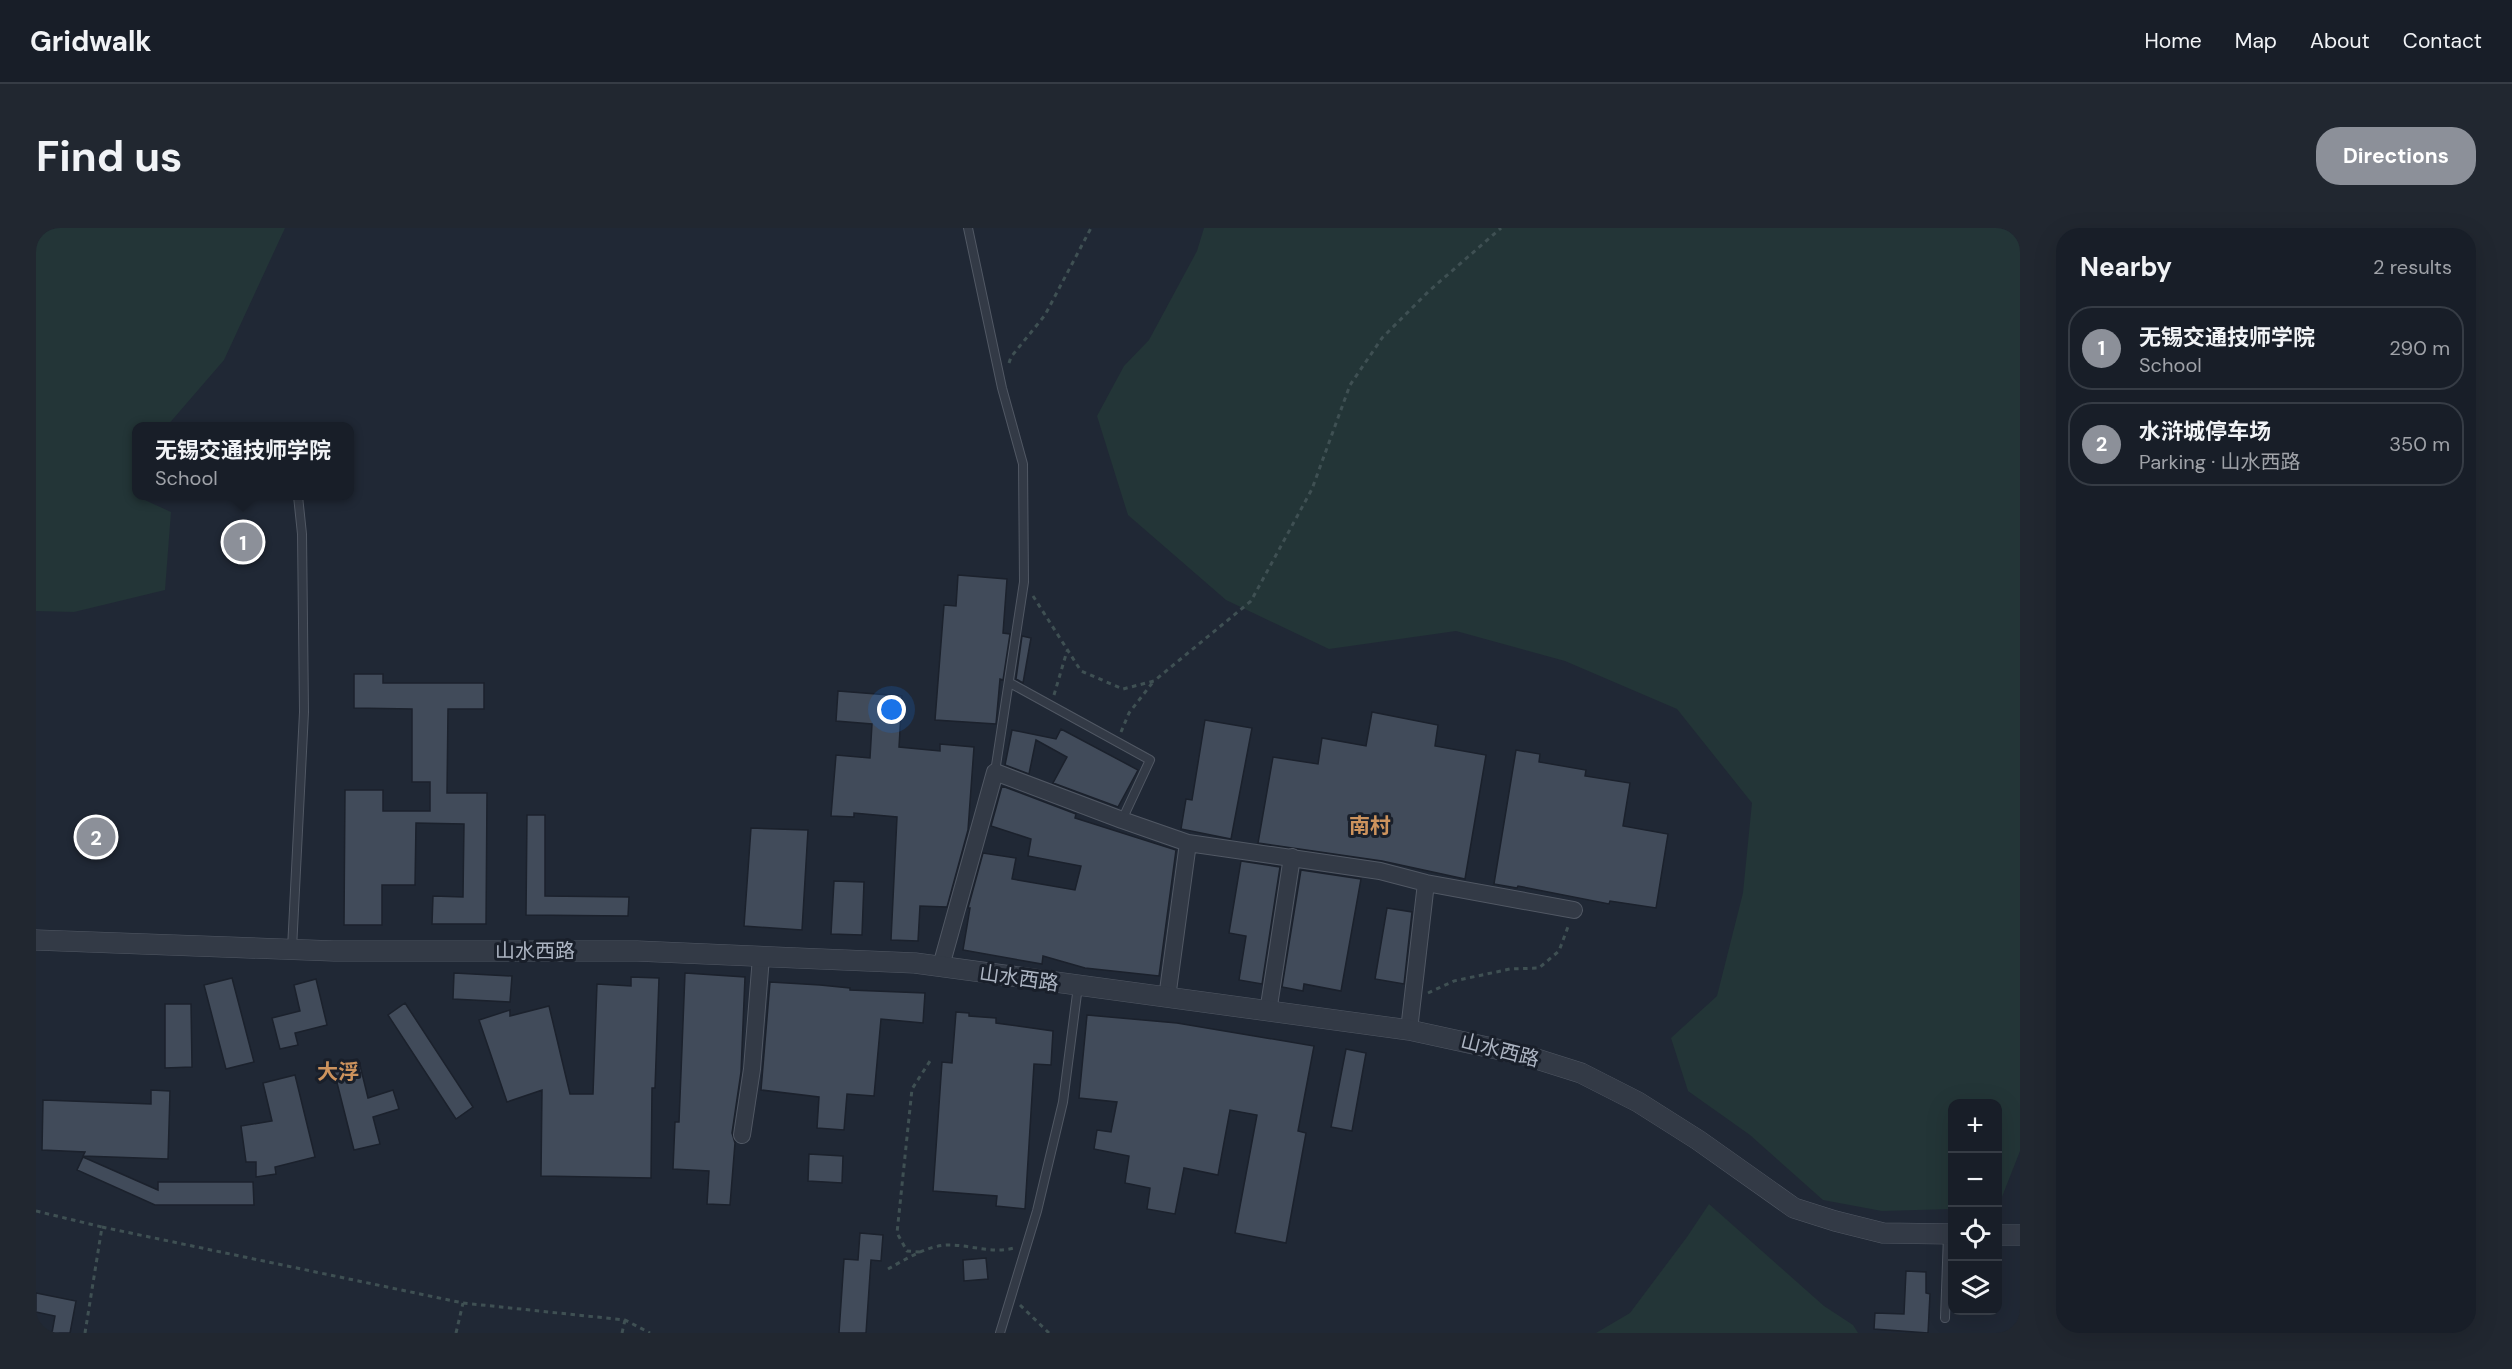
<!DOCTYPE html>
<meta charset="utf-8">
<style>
:root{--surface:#181e28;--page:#212730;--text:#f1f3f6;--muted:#9fa2a8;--line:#363c45;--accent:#8c9099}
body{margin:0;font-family:"DM Sans","Noto Sans SC",sans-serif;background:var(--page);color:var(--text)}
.controls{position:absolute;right:18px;bottom:18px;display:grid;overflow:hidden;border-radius:12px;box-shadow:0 6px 24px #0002}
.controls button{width:54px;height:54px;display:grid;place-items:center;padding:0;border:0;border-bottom:2px solid var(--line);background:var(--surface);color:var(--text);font:30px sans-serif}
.you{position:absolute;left:856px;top:482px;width:21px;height:21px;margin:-15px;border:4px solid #fff;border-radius:50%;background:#1a73e8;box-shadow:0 0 0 9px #1a73e833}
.badge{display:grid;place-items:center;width:39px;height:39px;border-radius:50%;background:var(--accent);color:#fff;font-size:20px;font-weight:700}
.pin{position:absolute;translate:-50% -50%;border:3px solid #fff;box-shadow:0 2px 6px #0006}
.popup{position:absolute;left:96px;top:194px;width:222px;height:78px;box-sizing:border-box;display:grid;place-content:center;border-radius:12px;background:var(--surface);filter:drop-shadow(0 2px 4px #0005);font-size:20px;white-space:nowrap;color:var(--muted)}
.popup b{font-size:22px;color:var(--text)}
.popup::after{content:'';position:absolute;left:50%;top:100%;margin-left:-12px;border:12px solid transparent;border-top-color:var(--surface)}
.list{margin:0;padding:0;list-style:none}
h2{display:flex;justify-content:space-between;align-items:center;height:78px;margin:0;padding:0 24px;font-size:26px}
h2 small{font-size:20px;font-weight:400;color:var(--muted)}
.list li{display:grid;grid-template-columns:39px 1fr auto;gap:18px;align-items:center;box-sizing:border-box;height:84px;margin:0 12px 12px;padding:0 12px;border:2px solid var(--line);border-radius:24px}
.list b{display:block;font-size:22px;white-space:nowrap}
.list p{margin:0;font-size:20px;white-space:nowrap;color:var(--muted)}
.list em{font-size:20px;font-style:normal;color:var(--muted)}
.icon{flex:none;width:33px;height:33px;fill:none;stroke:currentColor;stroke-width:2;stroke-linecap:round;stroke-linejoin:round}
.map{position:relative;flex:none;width:1984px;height:1105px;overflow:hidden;border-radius:24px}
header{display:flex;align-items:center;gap:36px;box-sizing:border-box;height:84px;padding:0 30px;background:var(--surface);border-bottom:2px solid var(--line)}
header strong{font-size:28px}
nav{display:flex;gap:33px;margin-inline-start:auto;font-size:21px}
.intro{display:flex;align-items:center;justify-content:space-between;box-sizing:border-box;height:144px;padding:0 36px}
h1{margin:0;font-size:42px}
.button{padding:15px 27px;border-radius:24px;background:var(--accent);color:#fff;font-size:21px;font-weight:700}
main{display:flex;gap:36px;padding:0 36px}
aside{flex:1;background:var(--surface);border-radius:24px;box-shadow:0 6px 24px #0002}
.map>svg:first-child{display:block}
.green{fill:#233537}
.building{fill:#414b5a;stroke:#1b212c;stroke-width:1.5}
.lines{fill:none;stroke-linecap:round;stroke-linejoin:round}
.service-casing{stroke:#515864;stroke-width:10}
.minor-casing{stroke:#515864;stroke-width:18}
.tertiary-casing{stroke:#515864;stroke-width:21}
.path{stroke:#3f5053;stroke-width:3;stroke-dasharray:4.5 4.5;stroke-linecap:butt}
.service{stroke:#333a46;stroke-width:8}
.minor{stroke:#333a46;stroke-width:16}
.tertiary{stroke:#333a46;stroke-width:20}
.labels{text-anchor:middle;stroke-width:6;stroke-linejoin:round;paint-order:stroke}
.street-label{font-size:20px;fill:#adb5c3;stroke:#191f2a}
.neighbourhood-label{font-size:21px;font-weight:bold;fill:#cd935d;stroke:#191f2a}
</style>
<header>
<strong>Gridwalk</strong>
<nav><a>Home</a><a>Map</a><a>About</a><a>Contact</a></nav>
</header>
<div class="intro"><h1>Find us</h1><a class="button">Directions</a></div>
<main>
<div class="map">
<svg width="1984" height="1105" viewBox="0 0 1984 1105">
<rect width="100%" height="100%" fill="#202835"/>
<path class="green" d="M 0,0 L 249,0 L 188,132 L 131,198 L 100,198 L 100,235 L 98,237 L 100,268 L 135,284 L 129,362 L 38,384 L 0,383 Z
M 1168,0 L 1984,0 L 1984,923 L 1962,979 L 1962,876 L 1916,876 L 1916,981 L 1846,983 L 1787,972 L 1714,907 L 1652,863 L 1635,810 L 1681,768 L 1707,665 L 1716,575 L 1641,481 L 1529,433 L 1420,403 L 1293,421 L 1190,372 L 1092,287 L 1061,188 L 1088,138 L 1113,112 L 1161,23 Z
M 1673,976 L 1788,1078 L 1817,1097 L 1822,1105 L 1560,1105 L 1594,1085 L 1651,1009 Z"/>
<path class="building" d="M 922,347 L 971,351 L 967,405 L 974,406 L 967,452 L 964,451 L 960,496 L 899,492 L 908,377 L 920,378 Z
M 986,408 L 995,410 L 987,455 L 980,451 Z
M 318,446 L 347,446 L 347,455 L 448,455 L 448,481 L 412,481 L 411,565 L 451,565 L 450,696 L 396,696 L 397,668 L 427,669 L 428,596 L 380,595 L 379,657 L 346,657 L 346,697 L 308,697 L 309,562 L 347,562 L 347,583 L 394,583 L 394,554 L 376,554 L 376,481 L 318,480 Z
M 802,463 L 866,468 L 863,519 L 904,523 L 904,516 L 938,519 L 932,602 L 911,679 L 884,678 L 882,713 L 855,712 L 861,589 L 818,585 L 818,589 L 795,588 L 800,527 L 834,530 L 836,496 L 800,493 Z
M 1336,484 L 1402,497 L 1399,518 L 1450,527 L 1429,651 L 1346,633 L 1222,615 L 1237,529 L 1282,536 L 1286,510 L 1330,518 Z
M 1169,492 L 1216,500 L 1195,611 L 1145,601 L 1150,571 L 1156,572 Z
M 1025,501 L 1102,542 L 1082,579 L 1017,555 L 1031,529 L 1000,512 L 993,546 L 969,537 L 976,502 L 1020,511 Z
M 1480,522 L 1504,526 L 1503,534 L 1550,542 L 1549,548 L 1594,555 L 1587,598 L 1632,606 L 1620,680 L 1574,673 L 1573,676 L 1482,658 L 1481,660 L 1458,656 Z
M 966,558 L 1040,586 L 1039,590 L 1140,622 L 1123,748 L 1049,740 L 1007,728 L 1006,736 L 927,722 L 934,680 L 932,680 L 947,625 L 980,630 L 976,651 L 1039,662 L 1045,638 L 992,628 L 995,611 L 955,598 Z
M 491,587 L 509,587 L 509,668 L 593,669 L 592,688 L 490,687 Z
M 715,600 L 772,602 L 766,702 L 708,698 Z
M 1205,633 L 1244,639 L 1226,756 L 1203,752 L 1210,708 L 1193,705 Z
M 1265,642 L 1325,651 L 1305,763 L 1268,756 L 1267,763 L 1246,759 Z
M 798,653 L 828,654 L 826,707 L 795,706 Z
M 1351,680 L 1376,684 L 1368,756 L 1339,751 Z
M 418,745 L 476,748 L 474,774 L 417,771 Z
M 649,745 L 709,749 L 705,844 L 696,905 L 699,915 L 694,977 L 671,976 L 673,943 L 637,941 L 639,894 L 643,894 Z
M 595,749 L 623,750 L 619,860 L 616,860 L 615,950 L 505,948 L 506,862 L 471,874 L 443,792 L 474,782 L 474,788 L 513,778 L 534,866 L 557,866 L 561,756 L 595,758 Z
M 196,750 L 218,834 L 190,841 L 168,757 Z
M 280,751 L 291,797 L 259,805 L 262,817 L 244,821 L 236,790 L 264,783 L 258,757 Z
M 734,754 L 784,757 L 814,760 L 814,762 L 889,765 L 887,795 L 845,791 L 838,868 L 811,866 L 808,902 L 781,900 L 783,869 L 725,862 Z
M 369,775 L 437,879 L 420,891 L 352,787 Z
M 129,776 L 155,776 L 156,839 L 129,840 Z
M 920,784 L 933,785 L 933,788 L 960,790 L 960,795 L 1017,803 L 1015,837 L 998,836 L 989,981 L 960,978 L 961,968 L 897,963 L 906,834 L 916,835 Z
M 1051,787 L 1141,795 L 1278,818 L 1262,903 L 1270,905 L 1250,1015 L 1199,1005 L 1221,887 L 1194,882 L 1182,947 L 1148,940 L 1139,986 L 1111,981 L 1114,960 L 1089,955 L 1093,928 L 1058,921 L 1061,902 L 1075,904 L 1081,874 L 1043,870 Z
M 1310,821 L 1330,825 L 1316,903 L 1295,899 Z
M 323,833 L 332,870 L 357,862 L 363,881 L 337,889 L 344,916 L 318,922 L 297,839 Z
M 259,847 L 279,929 L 239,939 L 240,946 L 220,949 L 220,934 L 210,934 L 205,898 L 236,893 L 227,855 Z
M 115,862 L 134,863 L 132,931 L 47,928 L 49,924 L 6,922 L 7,872 L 115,876 Z
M 773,926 L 807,928 L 806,955 L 772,953 Z
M 47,929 L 122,962 L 122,954 L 217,954 L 218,977 L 119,977 L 41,942 Z
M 824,1005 L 847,1007 L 845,1033 L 835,1032 L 830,1105 L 803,1105 L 808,1031 L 822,1032 Z
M 950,1030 L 952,1051 L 928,1053 L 927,1032 Z
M 1870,1043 L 1890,1044 L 1890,1065 L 1894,1066 L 1892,1105 L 1838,1101 L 1839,1085 L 1868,1086 Z
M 0,1065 L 40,1073 L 34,1105 L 16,1105 L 19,1088 L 0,1084 Z"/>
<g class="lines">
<g class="service-casing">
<path id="service" d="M 932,0 L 966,160 L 987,236 L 988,354 L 959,544
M 974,455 L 1114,532 L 1086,592
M 256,721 L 268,484 L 266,306 L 262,268
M 1909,1090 L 1912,1007
M 964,1105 L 1001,983 L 1027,874 L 1042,758"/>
</g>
<g class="minor-casing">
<path id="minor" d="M 905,738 L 959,544 L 1086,592 L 1152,615
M 1131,770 L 1152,615 L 1344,643 L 1390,655 L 1538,682
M 1232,784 L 1256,629
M 1373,802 L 1390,655
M 706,907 L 716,841 L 725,729"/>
</g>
<g class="tertiary-casing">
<path id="tertiary" d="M 0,712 L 298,723 L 601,723 L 879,735 L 1373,802 L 1488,827 L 1545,845 L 1602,874 L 1662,912 L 1758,980 L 1799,993 L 1847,1005 L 1916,1006
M 1962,1007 L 1984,1007"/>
</g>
<path class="path" d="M 973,135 L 975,129 L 1009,87 L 1055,0
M 997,368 L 1045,443 L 1087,461 L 1118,453 L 1215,373 L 1276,261 L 1314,157 L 1346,110 L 1393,63 L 1465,0
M 1018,467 L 1031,423
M 1085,504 L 1093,485 L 1117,454
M 1392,765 L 1418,753 L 1474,741 L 1503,740 L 1523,723 L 1533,696
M 0,983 L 66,999 L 49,1105
M 66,999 L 427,1075 L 589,1092 L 614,1105
M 884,1024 L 871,1023 L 861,1005 L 876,861 L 894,833
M 852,1041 C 870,1031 892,1017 913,1017 C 935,1017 956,1026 978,1020
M 984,1077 L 1013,1105
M 420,1105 L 427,1075
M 586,1105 L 589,1092"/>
<use href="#service" class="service"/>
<use href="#minor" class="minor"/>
<use href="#tertiary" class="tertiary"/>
</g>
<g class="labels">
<g class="street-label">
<text x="499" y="730">山水西路</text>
<text transform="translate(983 750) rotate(8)" y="7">山水西路</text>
<text transform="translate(1464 822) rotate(14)" y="7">山水西路</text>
</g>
<g class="neighbourhood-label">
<text x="1334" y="605">南村</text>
<text x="302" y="851">大浮</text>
</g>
</g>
</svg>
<div class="controls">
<button>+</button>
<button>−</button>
<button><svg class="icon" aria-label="locate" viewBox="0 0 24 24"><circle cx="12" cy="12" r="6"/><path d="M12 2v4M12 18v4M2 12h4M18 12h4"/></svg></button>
<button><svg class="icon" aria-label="layers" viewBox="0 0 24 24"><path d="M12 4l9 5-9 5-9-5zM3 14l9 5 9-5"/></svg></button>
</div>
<div class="you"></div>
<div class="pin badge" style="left:207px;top:314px">1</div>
<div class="popup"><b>无锡交通技师学院</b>School</div>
<div class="pin badge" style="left:60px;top:609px">2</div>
</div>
<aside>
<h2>Nearby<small>2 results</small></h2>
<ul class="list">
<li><span class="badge">1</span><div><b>无锡交通技师学院</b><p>School</p></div><em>290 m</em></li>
<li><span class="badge">2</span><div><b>水浒城停车场</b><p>Parking · 山水西路</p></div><em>350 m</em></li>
</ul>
</aside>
</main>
